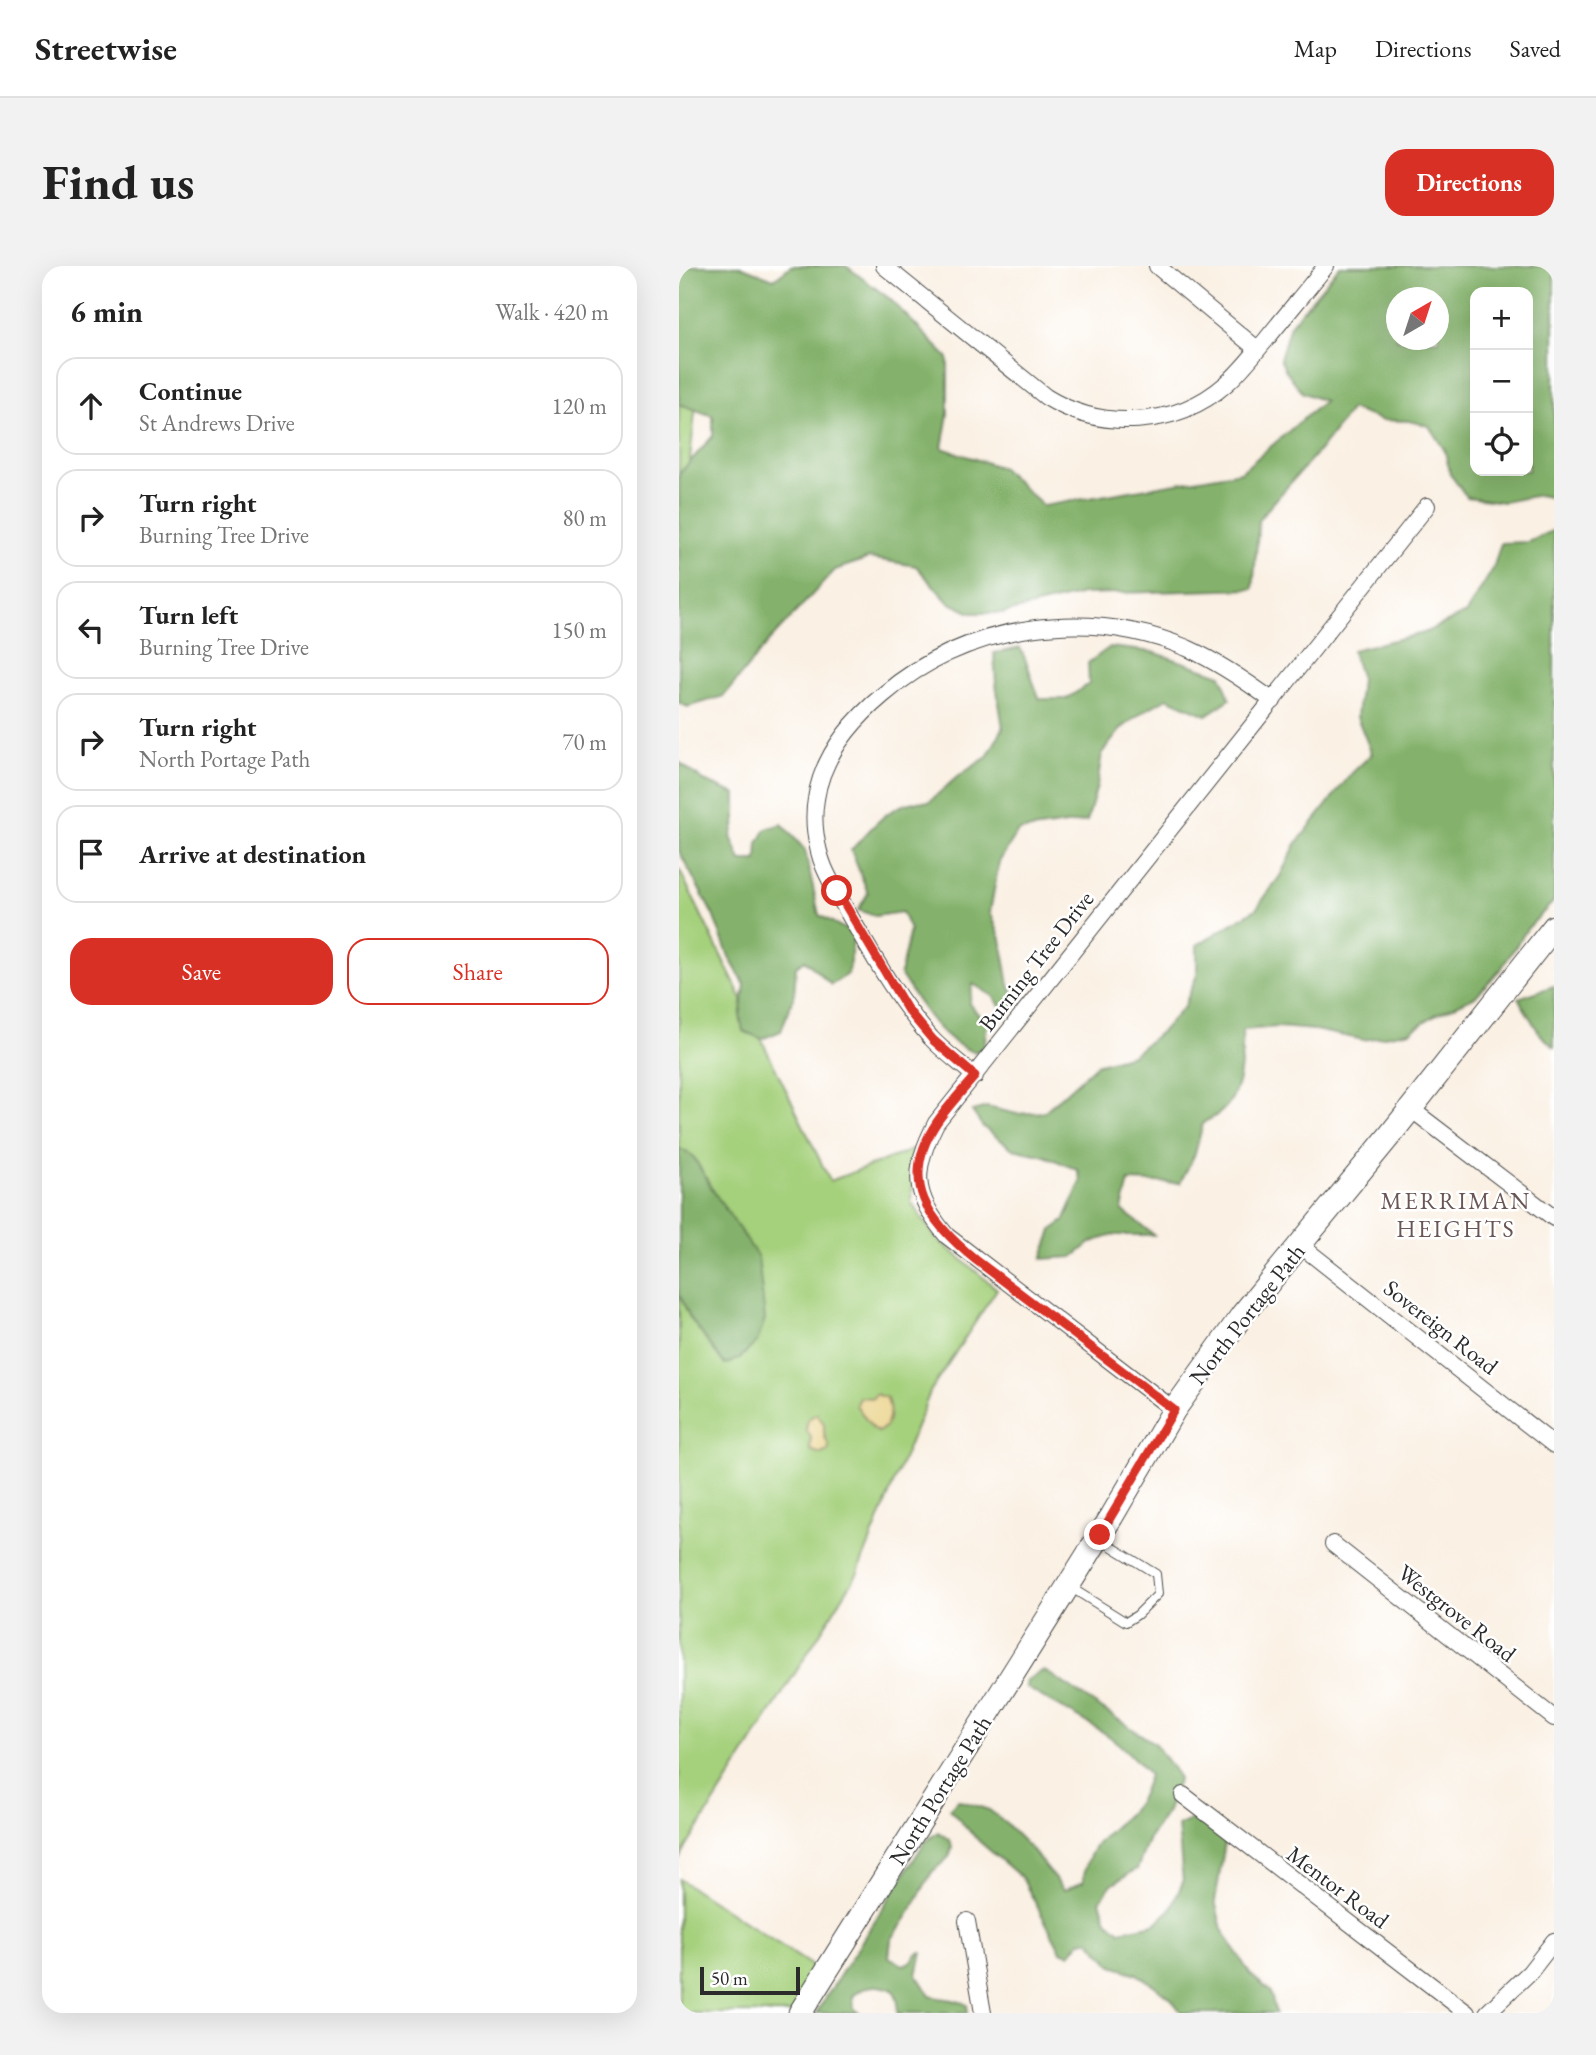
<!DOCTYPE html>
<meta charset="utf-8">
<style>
:root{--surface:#fff;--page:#f2f2f2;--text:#222;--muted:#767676;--line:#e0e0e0;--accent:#d93025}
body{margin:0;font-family:"EB Garamond",serif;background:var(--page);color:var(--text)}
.controls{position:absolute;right:21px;top:21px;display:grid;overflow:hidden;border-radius:14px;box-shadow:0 7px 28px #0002}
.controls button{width:63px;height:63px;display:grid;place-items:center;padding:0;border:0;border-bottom:2px solid var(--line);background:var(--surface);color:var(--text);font:35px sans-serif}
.compass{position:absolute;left:707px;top:21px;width:63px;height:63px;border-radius:50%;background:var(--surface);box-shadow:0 7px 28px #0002;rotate:39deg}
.scale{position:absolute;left:21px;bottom:18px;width:100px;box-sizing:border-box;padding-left:7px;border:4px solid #2b2b2b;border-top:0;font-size:19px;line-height:24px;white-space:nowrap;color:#2b2b2b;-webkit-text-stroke:5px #fff;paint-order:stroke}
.stop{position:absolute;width:21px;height:21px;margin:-16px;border:5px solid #d93025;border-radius:50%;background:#fff}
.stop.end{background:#d93025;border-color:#fff;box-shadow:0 2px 7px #0008}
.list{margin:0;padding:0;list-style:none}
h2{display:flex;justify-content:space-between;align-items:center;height:91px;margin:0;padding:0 28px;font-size:30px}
h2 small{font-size:23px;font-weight:400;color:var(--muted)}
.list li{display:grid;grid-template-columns:46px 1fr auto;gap:21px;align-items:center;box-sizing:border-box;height:98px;margin:0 14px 14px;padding:0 14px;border:2px solid var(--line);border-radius:21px}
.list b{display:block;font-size:26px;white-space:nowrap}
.list p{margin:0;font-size:23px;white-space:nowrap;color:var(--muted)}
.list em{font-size:23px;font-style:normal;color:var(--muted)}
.actions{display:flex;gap:14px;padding:21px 28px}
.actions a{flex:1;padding:16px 0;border:2px solid var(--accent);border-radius:21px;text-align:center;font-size:24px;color:var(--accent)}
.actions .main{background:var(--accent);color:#fff}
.icon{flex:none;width:38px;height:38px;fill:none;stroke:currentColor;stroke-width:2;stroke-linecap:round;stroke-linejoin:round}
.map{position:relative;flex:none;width:875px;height:1747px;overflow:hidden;border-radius:21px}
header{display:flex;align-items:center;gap:42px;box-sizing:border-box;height:98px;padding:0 35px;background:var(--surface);border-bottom:2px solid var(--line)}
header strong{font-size:33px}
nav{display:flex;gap:38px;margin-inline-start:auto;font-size:24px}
.intro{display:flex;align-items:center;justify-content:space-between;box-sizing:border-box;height:168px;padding:0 42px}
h1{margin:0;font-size:49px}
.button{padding:18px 32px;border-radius:21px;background:var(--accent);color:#fff;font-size:24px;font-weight:700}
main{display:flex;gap:42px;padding:0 42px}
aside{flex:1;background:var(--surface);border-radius:21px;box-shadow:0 7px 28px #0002}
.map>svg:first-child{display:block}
.green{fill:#a5d07c;stroke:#687e54;stroke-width:2}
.forest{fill:#84b26c;stroke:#586e4c;stroke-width:2;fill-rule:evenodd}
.sand{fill:#eeda9e;stroke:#8c8264;stroke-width:2}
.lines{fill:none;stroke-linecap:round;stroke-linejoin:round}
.service-casing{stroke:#4a4947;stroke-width:10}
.minor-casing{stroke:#4a4947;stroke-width:18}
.secondary-casing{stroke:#4a4947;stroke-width:25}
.service{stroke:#fff;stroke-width:8}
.minor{stroke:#fff;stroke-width:16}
.secondary{stroke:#fff;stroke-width:23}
.route{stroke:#d93025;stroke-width:9}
.labels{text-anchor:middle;stroke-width:5;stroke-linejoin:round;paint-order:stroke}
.street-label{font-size:23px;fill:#2b2b2b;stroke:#fff}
.neighbourhood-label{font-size:24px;letter-spacing:2px;fill:#6b5656;stroke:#fff}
</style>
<header>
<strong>Streetwise</strong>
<nav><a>Map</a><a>Directions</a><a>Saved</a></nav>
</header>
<div class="intro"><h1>Find us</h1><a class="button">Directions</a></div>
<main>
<aside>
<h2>6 min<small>Walk · 420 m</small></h2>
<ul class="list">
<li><svg class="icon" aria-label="ahead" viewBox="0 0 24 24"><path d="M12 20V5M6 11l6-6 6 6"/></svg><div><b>Continue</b><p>St Andrews Drive</p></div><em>120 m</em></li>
<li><svg class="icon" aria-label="right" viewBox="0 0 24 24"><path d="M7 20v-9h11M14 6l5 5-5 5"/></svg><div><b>Turn right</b><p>Burning Tree Drive</p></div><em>80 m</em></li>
<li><svg class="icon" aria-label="left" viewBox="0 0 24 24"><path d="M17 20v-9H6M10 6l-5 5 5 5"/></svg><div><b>Turn left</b><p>Burning Tree Drive</p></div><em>150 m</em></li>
<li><svg class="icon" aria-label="right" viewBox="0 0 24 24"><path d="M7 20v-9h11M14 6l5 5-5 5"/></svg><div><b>Turn right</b><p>North Portage Path</p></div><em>70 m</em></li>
<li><svg class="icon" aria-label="arrive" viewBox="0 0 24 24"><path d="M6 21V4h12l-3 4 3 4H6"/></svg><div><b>Arrive at destination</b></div></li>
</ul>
<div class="actions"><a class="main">Save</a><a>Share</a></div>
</aside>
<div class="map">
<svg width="875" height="1747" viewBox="0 0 875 1747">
<rect width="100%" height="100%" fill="#fff"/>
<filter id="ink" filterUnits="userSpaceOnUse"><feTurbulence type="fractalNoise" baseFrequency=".0143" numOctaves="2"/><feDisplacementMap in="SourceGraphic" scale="14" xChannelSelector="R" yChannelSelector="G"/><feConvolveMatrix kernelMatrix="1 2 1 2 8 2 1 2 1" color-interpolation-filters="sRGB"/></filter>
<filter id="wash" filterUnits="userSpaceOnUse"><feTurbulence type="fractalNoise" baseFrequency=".00686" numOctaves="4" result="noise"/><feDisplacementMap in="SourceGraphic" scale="28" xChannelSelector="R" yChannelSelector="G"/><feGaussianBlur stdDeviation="1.57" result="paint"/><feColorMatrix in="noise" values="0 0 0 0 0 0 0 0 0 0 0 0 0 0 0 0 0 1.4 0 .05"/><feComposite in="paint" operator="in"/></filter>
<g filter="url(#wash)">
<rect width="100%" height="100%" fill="#faf0e3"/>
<path class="green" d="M 0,0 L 31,1 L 0,300 Z
M 0,603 L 151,915 L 238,882 L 232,936 L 256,971 L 318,1023 L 252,1124 L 178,1308 L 0,1593 Z
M 0,1613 L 141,1705 L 115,1747 L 0,1747 Z"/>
<path class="forest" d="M 0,0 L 61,0 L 95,13 L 112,0 L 167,0 L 211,33 L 269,92 L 269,148 L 263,182 L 323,202 L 364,240 L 562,206 L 645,135 L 624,127 L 607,105 L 601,93 L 611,59 L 661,0 L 875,0 L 875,232 L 860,229 L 825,236 L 788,231 L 771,208 L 766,185 L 750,160 L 730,155 L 702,154 L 672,143 L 648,175 L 580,253 L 574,323 L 404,328 L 324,347 L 292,347 L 269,336 L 237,300 L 190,292 L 156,304 L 89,376 L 45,430 L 9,441 L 0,437 L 0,208 L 34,170 L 34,150 L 0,138 ZM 796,26 L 849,26 L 849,205 L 796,205 ZM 718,32 L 760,32 L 760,74 L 718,74 Z
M 875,264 L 875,635 L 848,663 L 822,703 L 797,730 L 756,749 L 731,765 L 685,774 L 636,764 L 599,761 L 564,764 C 562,790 565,825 543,845 C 538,850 530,853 524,857 L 516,888 L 501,917 L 450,915 L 443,944 L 475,969 L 434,969 L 413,976 L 394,991 L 363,993 L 373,964 L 385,955 L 402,916 L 399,904 L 366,890 L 334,883 L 304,861 L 293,845 L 308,841 L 338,848 L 365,846 L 417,799 L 453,789 L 483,765 L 505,741 L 518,709 L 518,679 L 577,643 L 601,610 L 617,578 L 673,507 L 693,488 L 678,451 L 682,413 L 673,384 L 745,367 L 787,347 L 814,303 L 822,277 L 850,276 Z
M 431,381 L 474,386 L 542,409 L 551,433 L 527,449 L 488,432 L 464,446 L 443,462 L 423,487 L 418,520 L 408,555 L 339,565 L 320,596 L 311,646 L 322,673 L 330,719 L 339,737 L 328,749 L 314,730 L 294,718 L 290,738 L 308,758 L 305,782 L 295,786 C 260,775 240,736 221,708 L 231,664 L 223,646 L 196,650 L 179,644 L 189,627 L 172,584 C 194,561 215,531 250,536 L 278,511 L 308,491 L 324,462 L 317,418 L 315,387 L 341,382 C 351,400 352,415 361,433 L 387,433 L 410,418 L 409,397 Z
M 0,496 L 25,515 L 57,528 L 57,552 L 52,571 L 62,595 L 78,595 L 79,577 L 87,563 L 103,558 L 126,584 L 140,649 L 175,668 L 169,708 L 152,719 L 126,694 L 117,700 L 115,730 L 102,765 L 83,773 L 64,765 L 61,750 L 66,719 L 51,693 L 34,649 L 0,585 Z
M 875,720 L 875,781 L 861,768 L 839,732 Z
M 0,882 L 14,890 L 37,929 L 79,991 L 86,1053 L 78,1076 L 61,1092 L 46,1099 L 11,1052 L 0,1027 Z
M 365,1404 L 476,1478 L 500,1512 L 488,1545 L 470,1572 L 458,1603 L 433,1618 L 421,1635 L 428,1654 L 441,1665 L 476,1658 L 492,1643 L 504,1616 L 499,1560 L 517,1551 L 534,1562 L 546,1577 L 536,1635 L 543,1663 L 571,1708 L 591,1725 L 597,1747 L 503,1747 L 492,1733 L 476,1720 L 458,1708 L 433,1700 L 410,1674 L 401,1676 L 391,1688 L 382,1685 L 343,1612 L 301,1576 L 270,1543 L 279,1534 L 310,1544 L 322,1553 L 353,1584 L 385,1624 L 404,1616 C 409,1572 431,1570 456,1540 C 463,1532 466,1519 470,1509 C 458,1495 446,1482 431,1471 C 405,1452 374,1439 347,1421 L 348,1414 Z
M 259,1566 L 271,1574 L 273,1582 L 270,1591 L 253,1606 L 230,1648 L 212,1674 L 210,1691 L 224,1699 L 232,1696 L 239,1687 L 243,1686 L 238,1709 L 251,1730 C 264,1734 276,1732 288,1739 L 289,1747 L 218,1747 L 219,1735 L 214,1724 C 198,1717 187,1719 174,1730 L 175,1743 L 180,1747 L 137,1747 L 246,1576 Z"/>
<path class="sand" d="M 196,1128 L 208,1132 C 212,1145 213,1159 199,1166 L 194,1163 L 177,1139 L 180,1131 L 194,1132 Z
M 138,1148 L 145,1158 L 145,1169 L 150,1180 L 149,1185 L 142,1188 L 131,1184 L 132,1171 L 127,1164 L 129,1153 Z"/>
</g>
<g filter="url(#ink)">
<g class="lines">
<g class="service-casing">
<path id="service" d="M 391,1321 L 447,1356 L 458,1349 L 479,1328 L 477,1308 L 422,1274"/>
</g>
<g class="minor-casing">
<path id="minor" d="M 205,0 L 367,131 C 422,165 497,162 547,118 C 561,106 574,89 586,75 C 606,50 627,25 647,0
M 478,0 L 578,83
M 296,810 C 281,797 265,786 252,772 C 221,737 198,697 175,657 C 165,639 153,620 145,601 C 137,581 133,555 137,533 C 143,490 172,456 204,429 C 287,358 407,340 508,382 C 539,396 567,415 594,435
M 732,843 L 875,952
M 621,979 L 875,1179
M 495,1144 L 268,970 C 233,929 233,904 257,857 L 748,240
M 654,1278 L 875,1452
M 504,1529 L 788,1747
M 288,1655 L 304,1747
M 808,1747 L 851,1706 L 875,1675"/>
</g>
<g class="secondary-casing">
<path id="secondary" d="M 121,1747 L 433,1250 L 495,1144 L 564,1048 L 711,869 L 875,661"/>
</g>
<use href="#service" class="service"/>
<use href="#minor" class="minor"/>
<use href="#secondary" class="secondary"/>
</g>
</g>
<g class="lines" filter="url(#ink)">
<path class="route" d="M 158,625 L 228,743 L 254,774 L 296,810 C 283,825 269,840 258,856 C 218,916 250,956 297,994 L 495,1144 L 421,1269"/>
</g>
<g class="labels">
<g class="street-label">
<text transform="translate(357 695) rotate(-52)" y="8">Burning Tree Drive</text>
<text transform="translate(568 1048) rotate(-52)" y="8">North Portage Path</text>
<text transform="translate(762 1061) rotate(38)" y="8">Sovereign Road</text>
<text transform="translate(778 1347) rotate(38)" y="8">Westgrove Road</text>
<text transform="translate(261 1524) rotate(-58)" y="8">North Portage Path</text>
<text transform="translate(659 1621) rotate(37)" y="8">Mentor Road</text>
</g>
<g class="neighbourhood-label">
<text x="777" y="943">MERRIMAN<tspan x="777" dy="28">HEIGHTS</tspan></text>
</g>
</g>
</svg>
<div class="controls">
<button>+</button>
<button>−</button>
<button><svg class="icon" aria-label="locate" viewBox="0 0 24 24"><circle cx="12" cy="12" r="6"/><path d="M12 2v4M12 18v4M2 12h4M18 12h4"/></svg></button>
</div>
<svg class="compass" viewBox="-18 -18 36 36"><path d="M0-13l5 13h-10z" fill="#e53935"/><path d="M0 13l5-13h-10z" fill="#767676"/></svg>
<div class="scale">50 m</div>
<div class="stop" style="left:158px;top:625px"></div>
<div class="stop end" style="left:421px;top:1269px"></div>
</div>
</main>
